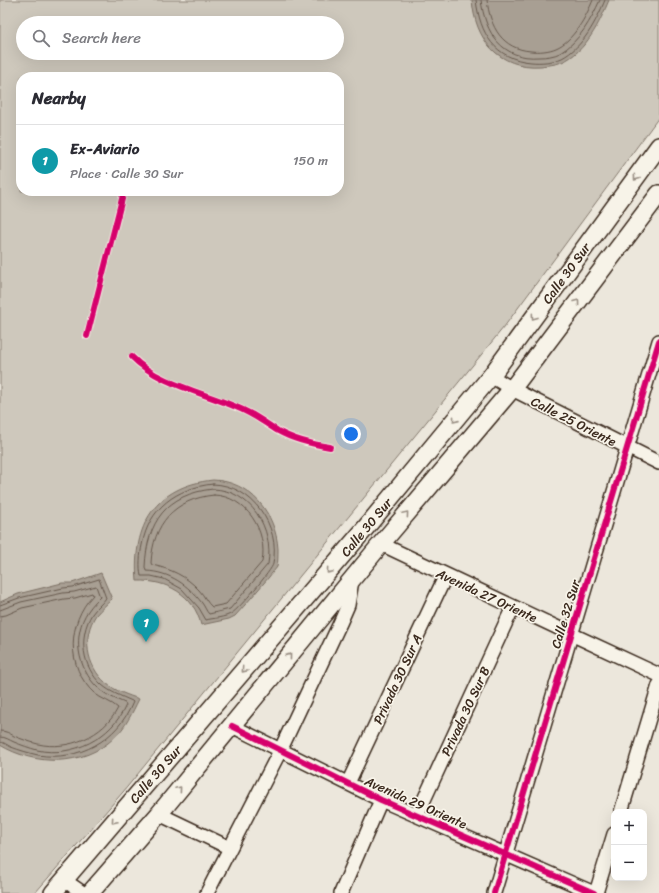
<!DOCTYPE html>
<meta charset="utf-8">
<style>
:root{--surface:#fff;--page:#f2f2f3;--text:#2b2b33;--muted:#7c7c81;--line:#e1e1e2;--accent:#111827}
body{margin:0;font-family:Sriracha,sans-serif;background:var(--page);color:var(--text)}
.controls{position:absolute;right:12px;bottom:12px;display:grid;overflow:hidden;border-radius:8px;box-shadow:0 4px 16px #0002}
.controls button{width:36px;height:36px;display:grid;place-items:center;padding:0;border:0;border-bottom:1px solid var(--line);background:var(--surface);color:var(--text);font:20px sans-serif}
.you{position:absolute;left:351px;top:434px;width:14px;height:14px;margin:-10px;border:3px solid #fff;border-radius:50%;background:#1a73e8;box-shadow:0 0 0 6px #1a73e833}
.badge{display:grid;place-items:center;width:26px;height:26px;border-radius:50%;background:var(--accent);color:#fff;font-size:13px;font-weight:700}
.pin{position:absolute;translate:-50% -33px;filter:drop-shadow(0 1px 2px #0008)}
.pin::after{content:'';position:absolute;top:21px;width:14px;height:12px;background:inherit;clip-path:polygon(0 0,100% 0,50% 100%)}
.list{margin:0;padding:0;list-style:none}
h2{display:flex;justify-content:space-between;align-items:center;height:52px;margin:0;padding:0 16px;font-size:17px}
h2 small{font-size:13px;font-weight:400;color:var(--muted)}
.list li{display:grid;grid-template-columns:26px 1fr auto;gap:12px;align-items:center;box-sizing:border-box;height:72px;padding:0 16px;border-top:1px solid var(--line)}
.list b{display:block;font-size:15px;white-space:nowrap}
.list p{margin:0;font-size:13px;white-space:nowrap;color:var(--muted)}
.list em{font-size:13px;font-style:normal;color:var(--muted)}
.icon{flex:none;width:22px;height:22px;fill:none;stroke:currentColor;stroke-width:2;stroke-linecap:round;stroke-linejoin:round}
.map{position:relative;flex:none;width:659px;height:893px;overflow:hidden}
.search{position:absolute;background:var(--surface);box-shadow:0 4px 16px #0002;left:16px;top:16px;width:328px;height:44px;display:flex;align-items:center;gap:10px;box-sizing:border-box;padding:0 14px;border-radius:22px;color:var(--muted);font-size:15px}
.panel{position:absolute;background:var(--surface);box-shadow:0 4px 16px #0002;left:16px;top:72px;width:328px;height:124px;border-radius:16px}
.map>svg:first-child{display:block}
.green{fill:#cec8bc;stroke:#84796d;fill-rule:evenodd}
.water{fill:#a89f93;stroke:#7c7064}
.lines{fill:none;stroke-linecap:round;stroke-linejoin:round}
.shore{stroke:#67594d;stroke-width:1}
.minor-casing{stroke:#3b2a1e;stroke-width:16}
.major-casing{stroke:#3b2a1e;stroke-width:20}
.minor{stroke:#f7f3e8;stroke-width:13}
.major{stroke:#f7f3e8;stroke-width:17}
.cycleway-casing{stroke:#f7f3e8;stroke-width:8}
.cycleway{stroke:#d6006c;stroke-width:6}
.oneway{stroke:#998e83}
.labels{text-anchor:middle;stroke-width:3.5;stroke-linejoin:round;paint-order:stroke}
.street-label{font-size:13px;fill:#3b2a1e;stroke:#f7f3e8}
</style>
<div class="map">
<svg width="659" height="893" viewBox="0 0 659 893">
<rect width="100%" height="100%" fill="#ece7dc"/>
<filter id="ink" filterUnits="userSpaceOnUse"><feTurbulence type="fractalNoise" baseFrequency=".025" numOctaves="2"/><feDisplacementMap in="SourceGraphic" scale="8" xChannelSelector="R" yChannelSelector="G"/><feConvolveMatrix kernelMatrix="1 2 1 2 8 2 1 2 1" color-interpolation-filters="sRGB"/></filter>
<g filter="url(#ink)">
<path class="green" d="M 0,0 L 659,0 L 659,117 L 504,327 L 123,792 L 35,893 L 0,893 ZM 23,23 L 337,23 L 337,53 L 23,53 ZM 21,77 L 339,77 L 339,191 L 21,191 Z"/>
<path class="water" d="M 472,0 L 609,0 C 600,22 586,52 562,62 C 555,65 547,65 541,66 C 498,69 475,39 472,0 Z
M 213,480 C 250,481 276,513 278,549 C 278,554 278,562 277,567 C 275,570 271,574 269,577 C 258,590 247,603 235,616 L 229,619 L 201,625 C 194,594 166,580 137,581 C 132,526 155,486 213,480 Z
M 101,573 L 112,599 C 106,605 101,609 96,615 C 82,636 86,666 106,683 C 115,691 128,695 139,699 C 132,713 126,727 114,738 C 83,767 35,766 0,745 L 0,602 L 18,594 L 62,583 L 72,583 Z"/>
<g class="lines">
<path class="shore" d="M 476,0 C 480,34 495,59 531,62 C 541,63 553,62 562,58 C 583,47 596,22 605,0
M 481,0 C 485,33 502,60 539,57 C 546,57 554,56 560,53 C 579,42 591,20 600,0
M 487,0 C 490,27 502,49 531,51 C 539,52 549,51 556,48 C 573,41 586,17 593,0
M 213,484 C 252,485 281,526 273,564 C 272,570 239,609 232,613 C 225,618 213,618 206,620 L 199,608 L 182,589 L 164,579 L 151,576 L 141,576 C 139,566 140,555 142,545 C 149,508 176,488 213,484 Z
M 213,489 C 251,490 274,529 268,564 L 230,609 L 209,614 C 206,611 205,607 202,603 C 188,585 170,572 146,571 L 145,567 C 147,522 166,494 213,489 Z
M 214,495 C 246,496 268,531 262,562 L 226,604 L 212,607 C 207,603 204,595 199,590 C 186,576 171,569 152,565 L 151,563 C 153,524 174,499 214,495 Z
M 0,605 L 19,598 L 63,588 L 73,587 L 99,579 L 106,598 C 102,604 96,608 92,614 C 78,637 82,667 102,685 C 110,692 121,696 132,701 L 133,702 C 118,740 78,762 38,755 C 29,753 19,750 11,747 C 7,745 4,742 0,742
M 0,610 L 21,602 L 63,593 L 74,592 L 96,586 L 100,597 C 96,601 92,605 88,611 C 72,635 77,668 98,688 C 106,695 115,699 125,703 L 126,705 C 112,738 72,758 37,750 C 30,748 21,745 14,742 C 9,740 6,737 0,737
M 0,616 L 6,615 L 22,608 L 64,599 L 75,598 L 92,593 L 93,595 C 67,623 66,667 94,693 C 101,699 112,702 118,708 C 104,736 68,751 38,744 C 30,742 21,739 14,736 C 9,733 6,731 0,731"/>
<g class="minor-casing">
<path id="minor" d="M 491,376 L 512,389 L 659,463
M 381,544 L 571,634 L 659,675
M 232,726 L 381,800 L 594,893
M 348,783 L 446,575
M 621,812 L 659,685
M 159,814 L 230,848
M 417,815 L 513,607
M 64,880 L 83,893
M 207,893 L 280,751 L 341,621 L 348,605 L 352,580
M 341,893 L 381,800
M 494,893 L 659,341
M 596,893 L 614,834"/>
</g>
<g class="major-casing">
<path id="major" d="M 53,893 L 363,531 L 491,376 L 659,146
M 90,893 L 159,814 L 381,544 L 512,389 L 659,194"/>
</g>
<use href="#minor" class="minor"/>
<use href="#major" class="major"/>
<g class="cycleway-casing">
<path id="cycleway" d="M 87,336 L 124,191
M 132,357 C 161,387 213,394 249,413 C 259,418 268,425 278,431 C 294,440 311,444 330,447
M 232,726 L 381,800 L 594,893
M 494,893 L 659,341"/>
</g>
<use href="#cycleway" class="cycleway"/>
</g>
<defs><path id="oneway-chevron" d="M-2-3.5L2.5 0L-2 3.5" fill="none" stroke-width="1.6" stroke-linecap="round" stroke-linejoin="round"/></defs>
<g class="oneway">
<use href="#oneway-chevron" transform="translate(636 178) rotate(126)"/>
<use href="#oneway-chevron" transform="translate(577 302) rotate(-53)"/>
<use href="#oneway-chevron" transform="translate(534 317) rotate(126)"/>
<use href="#oneway-chevron" transform="translate(455 420) rotate(129)"/>
<use href="#oneway-chevron" transform="translate(406 514) rotate(-50)"/>
<use href="#oneway-chevron" transform="translate(329 571) rotate(131)"/>
<use href="#oneway-chevron" transform="translate(289 656) rotate(-51)"/>
<use href="#oneway-chevron" transform="translate(244 670) rotate(131)"/>
<use href="#oneway-chevron" transform="translate(179 789) rotate(-50)"/>
<use href="#oneway-chevron" transform="translate(114 821) rotate(131)"/>
</g>
</g>
<g class="labels">
<g class="street-label">
<text transform="translate(566 273) rotate(-54)" y="5">Calle 30 Sur</text>
<text transform="translate(574 421) rotate(27)" y="5">Calle 25 Oriente</text>
<text transform="translate(366 527) rotate(-50)" y="5">Calle 30 Sur</text>
<text transform="translate(487 595) rotate(25)" y="5">Avenida 27 Oriente</text>
<text transform="translate(565 614) rotate(-73)" y="5">Calle 32 Sur</text>
<text transform="translate(397 679) rotate(-65)" y="5">Privada 30 Sur A</text>
<text transform="translate(465 711) rotate(-65)" y="5">Privada 30 Sur B</text>
<text transform="translate(155 774) rotate(-49)" y="5">Calle 30 Sur</text>
<text transform="translate(416 802) rotate(24)" y="5">Avenida 29 Oriente</text>
</g>
</g>
</svg>
<div class="controls">
<button>+</button>
<button>−</button>
</div>
<div class="you"></div>
<div class="pin badge" style="left:146px;top:642px;background:#0f9aa8">1</div>
<div class="search"><svg class="icon" aria-label="search" viewBox="0 0 24 24"><circle cx="10" cy="10" r="6"/><path d="M15 15l6 6"/></svg>Search here</div>
<section class="panel">
<h2>Nearby<small></small></h2>
<ul class="list">
<li><span class="badge" style="background:#0f9aa8">1</span><div><b>Ex-Aviario</b><p>Place · Calle 30 Sur</p></div><em>150 m</em></li>
</ul>
</section>
</div>
